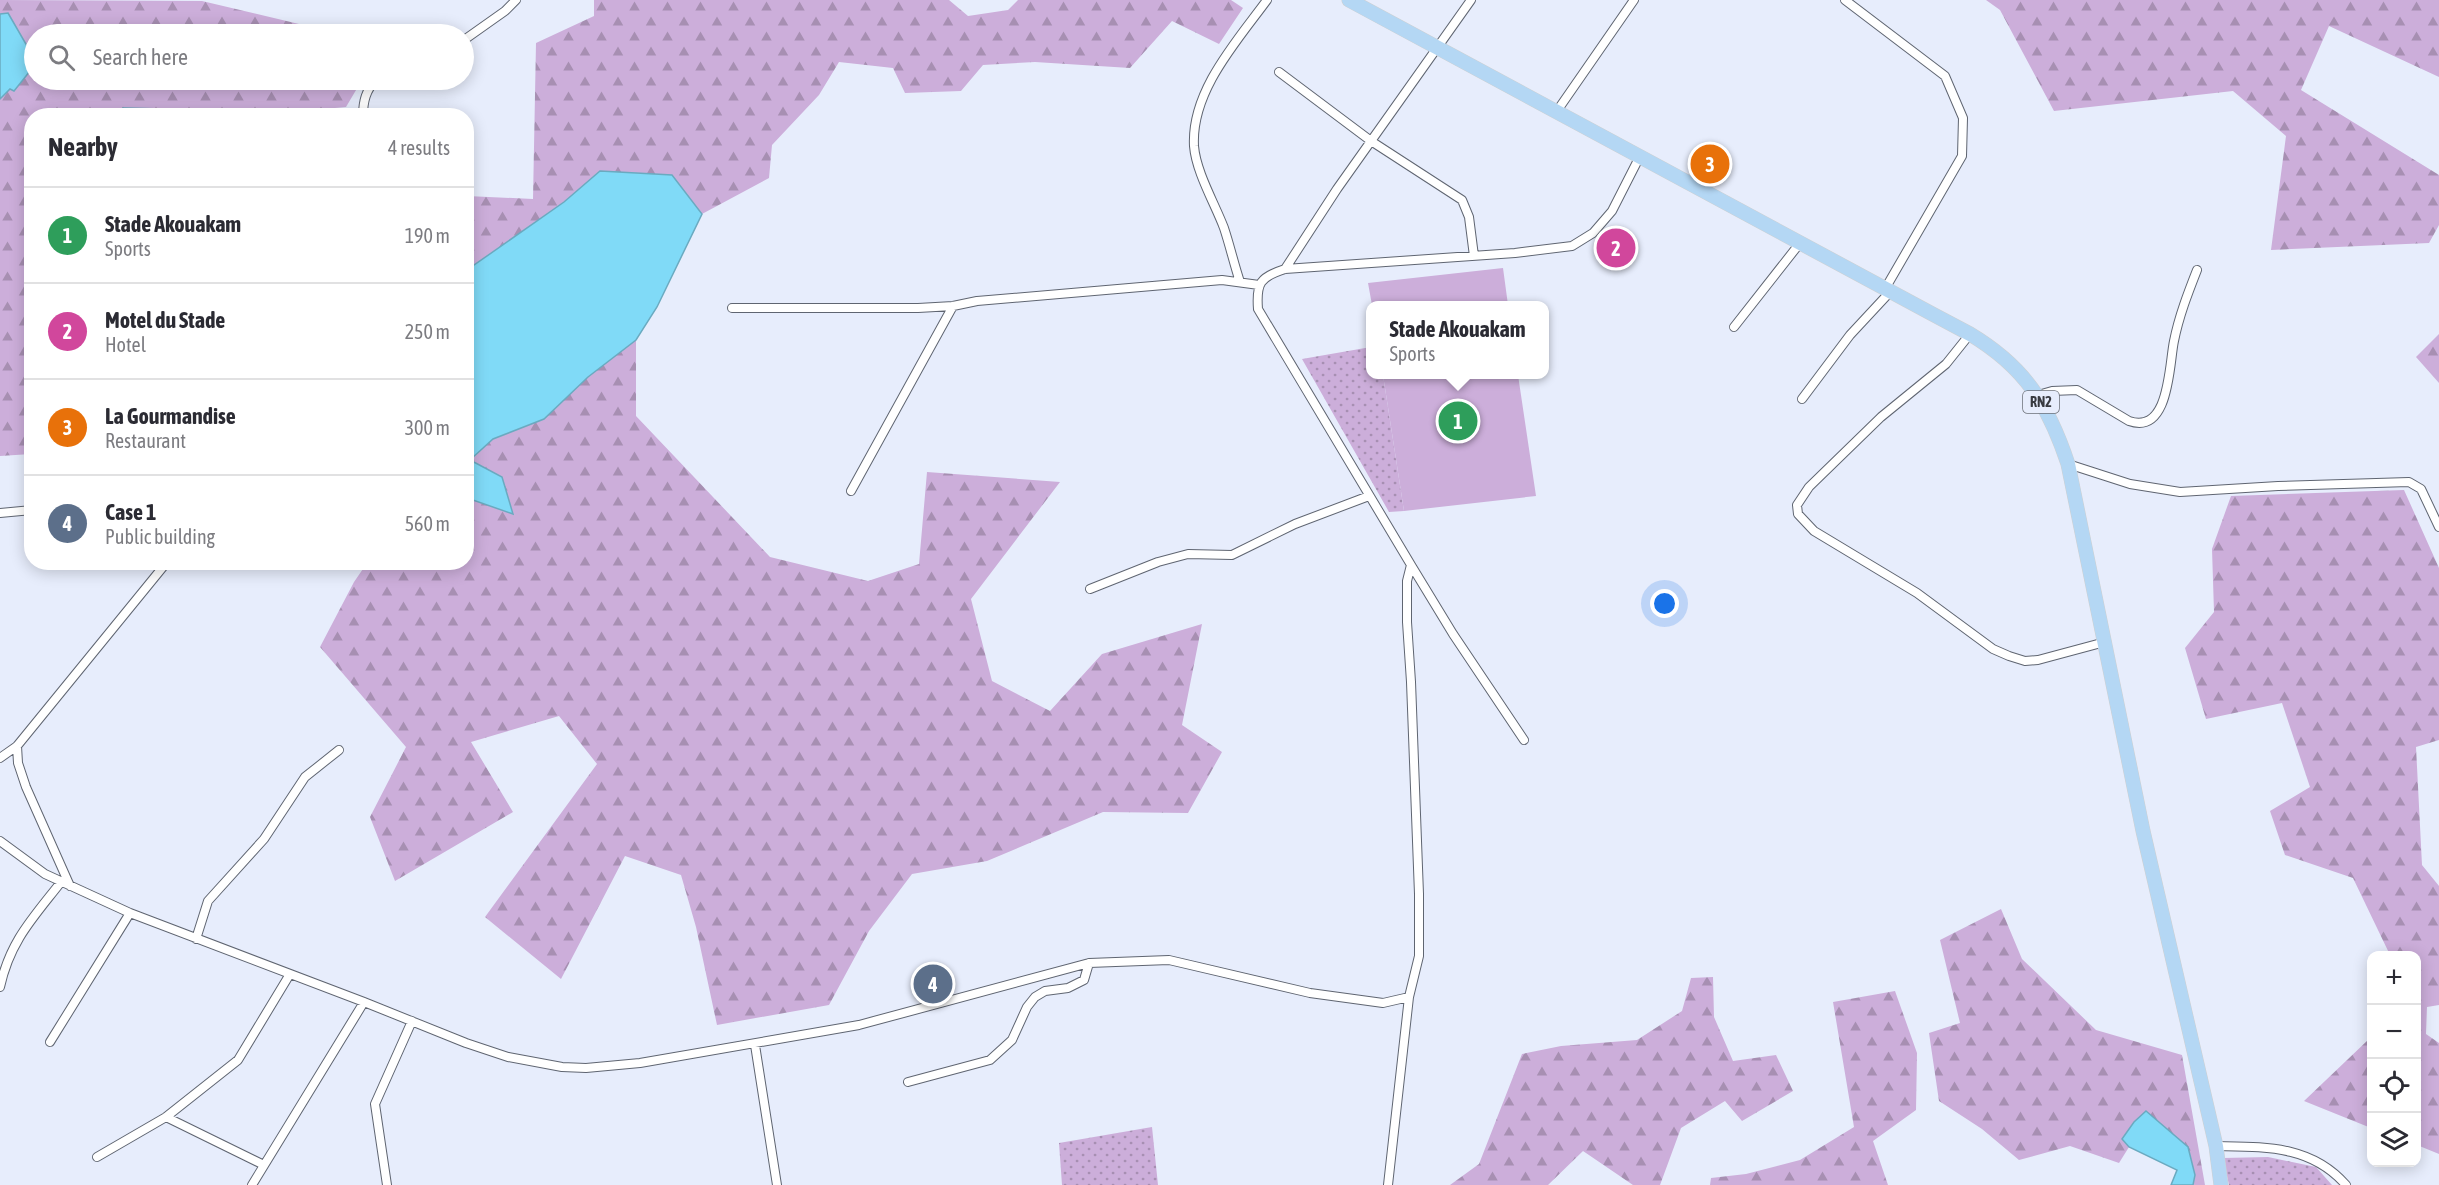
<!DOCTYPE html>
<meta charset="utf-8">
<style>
:root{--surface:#fff;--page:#f7f7f7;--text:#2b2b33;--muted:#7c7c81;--line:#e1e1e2;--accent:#bb2c2f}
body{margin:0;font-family:"Asap Condensed",sans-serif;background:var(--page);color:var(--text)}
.controls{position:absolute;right:18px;bottom:18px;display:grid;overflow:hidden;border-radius:12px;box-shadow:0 3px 15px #0003}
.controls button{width:54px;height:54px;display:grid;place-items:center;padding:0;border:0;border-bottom:2px solid var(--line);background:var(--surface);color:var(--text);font:30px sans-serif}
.you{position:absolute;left:1665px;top:604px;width:21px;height:21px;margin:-15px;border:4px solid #fff;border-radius:50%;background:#1a73e8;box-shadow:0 0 0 9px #1a73e833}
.badge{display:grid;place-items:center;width:39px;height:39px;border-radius:50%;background:var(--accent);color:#fff;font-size:20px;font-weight:700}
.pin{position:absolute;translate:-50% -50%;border:3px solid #fff;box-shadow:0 2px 6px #0006}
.popup{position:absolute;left:1366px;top:301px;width:183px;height:78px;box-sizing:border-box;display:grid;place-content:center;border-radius:12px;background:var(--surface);filter:drop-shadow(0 2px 4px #0005);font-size:20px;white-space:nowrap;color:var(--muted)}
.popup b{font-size:22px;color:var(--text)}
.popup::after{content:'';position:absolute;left:50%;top:100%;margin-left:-12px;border:12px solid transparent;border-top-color:var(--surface)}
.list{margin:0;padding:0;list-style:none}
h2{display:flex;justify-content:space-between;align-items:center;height:78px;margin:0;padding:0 24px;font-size:26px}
h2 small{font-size:20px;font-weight:400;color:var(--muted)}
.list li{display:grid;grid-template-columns:39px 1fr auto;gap:18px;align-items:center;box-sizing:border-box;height:96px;padding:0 24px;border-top:2px solid var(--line)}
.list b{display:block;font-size:22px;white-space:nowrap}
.list p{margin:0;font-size:20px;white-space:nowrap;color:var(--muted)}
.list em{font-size:20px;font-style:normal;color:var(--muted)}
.icon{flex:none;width:33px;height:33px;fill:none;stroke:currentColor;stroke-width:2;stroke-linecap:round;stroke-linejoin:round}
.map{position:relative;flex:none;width:2439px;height:1185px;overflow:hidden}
.search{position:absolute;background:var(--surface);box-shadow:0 3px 15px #0003;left:24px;top:24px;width:450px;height:66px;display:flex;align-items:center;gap:15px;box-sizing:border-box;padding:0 21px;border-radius:33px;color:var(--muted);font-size:22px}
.panel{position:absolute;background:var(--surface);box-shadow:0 3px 15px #0003;left:24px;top:108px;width:450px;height:462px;border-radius:24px}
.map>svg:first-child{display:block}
.grass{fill:url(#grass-dots)}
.forest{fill:url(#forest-firs)}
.pitch{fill:#ccaeda}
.water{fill:#80daf7;stroke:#6aaac0;stroke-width:1.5}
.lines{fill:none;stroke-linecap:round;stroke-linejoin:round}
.minor-casing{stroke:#5f6571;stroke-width:10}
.trunk-casing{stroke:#cfd0d1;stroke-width:15}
.minor{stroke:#fff;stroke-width:8}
.trunk{stroke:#b4d7f4;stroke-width:14}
.labels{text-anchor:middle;stroke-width:5;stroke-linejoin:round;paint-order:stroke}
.shield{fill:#e7edfc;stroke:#6c7078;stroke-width:1.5}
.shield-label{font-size:14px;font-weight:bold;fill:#383a40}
</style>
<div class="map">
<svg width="2439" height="1185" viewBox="0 0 2439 1185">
<defs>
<pattern id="grass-dots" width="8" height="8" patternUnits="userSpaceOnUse" patternTransform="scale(1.5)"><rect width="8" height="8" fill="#ccaeda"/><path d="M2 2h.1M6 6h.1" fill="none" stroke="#a78fb2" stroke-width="1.8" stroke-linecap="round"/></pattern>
<pattern id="forest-firs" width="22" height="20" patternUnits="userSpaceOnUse" patternTransform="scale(1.5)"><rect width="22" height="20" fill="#ccaeda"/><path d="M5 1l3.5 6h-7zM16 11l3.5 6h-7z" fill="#a78fb2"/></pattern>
</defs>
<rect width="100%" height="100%" fill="#e7edfc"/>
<path class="grass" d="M 1371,347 L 1371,374 L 1383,375 L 1404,511 L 1389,512 L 1302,359 Z
M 1152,1127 L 1158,1185 L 1062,1185 L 1059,1143 Z
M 2268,1157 L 2316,1167 L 2332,1185 L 2229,1185 L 2223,1158 Z"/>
<path class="forest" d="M 0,0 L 202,1 L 299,24 L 307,34 L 34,34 L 34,80 L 362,80 L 346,107 L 291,112 L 123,109 L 123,115 L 32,116 L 31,454 L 0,456 Z
M 594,0 L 949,0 L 968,16 L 1008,10 L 1018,0 L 1231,0 L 1243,8 L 1219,44 L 1172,21 L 1130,68 L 1035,62 L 983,65 L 961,91 L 905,93 L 893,68 L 839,62 L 819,95 L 772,145 L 769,178 L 702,214 L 672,175 L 600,171 L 564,202 L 467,270 L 467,196 L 533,199 L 536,43 L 594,16 Z
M 1986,0 L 2439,0 L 2439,77 L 2329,26 L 2301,90 L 2439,175 L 2439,225 L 2429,243 L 2271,250 L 2286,136 L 2233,91 L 2054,111 L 2000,10 Z
M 2439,334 L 2439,383 L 2416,357 Z
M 636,340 L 636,416 L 770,557 L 868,581 L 919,564 L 927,472 L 1060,482 L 971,599 L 992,681 L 1050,711 L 1102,654 L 1202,624 L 1182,725 L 1222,752 L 1188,813 L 1103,812 L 987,861 L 912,874 L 869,931 L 829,1005 L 717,1025 L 696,927 L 681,875 L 625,856 L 561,979 L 485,917 L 597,764 L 559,716 L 471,742 L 513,812 L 395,881 L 370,817 L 406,747 L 320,647 L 354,582 L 367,563 L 466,562 L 467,498 L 513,513 L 470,461 L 493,439 L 544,419 L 588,377 Z
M 2404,490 L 2439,568 L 2439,740 L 2416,747 L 2422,865 L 2439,886 L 2439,1005 L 2427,1007 L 2426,1034 L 2439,1043 L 2439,1154 L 2417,1145 L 2416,956 L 2390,955 L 2353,878 L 2285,855 L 2270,811 L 2310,787 L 2282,703 L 2206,719 L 2185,648 L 2214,612 L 2212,549 L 2231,496 Z
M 2001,909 L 2022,959 L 2096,1030 L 2182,1055 L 2205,1185 L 2193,1185 L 2195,1175 L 2188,1147 L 2163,1127 L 2122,1139 L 2129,1147 L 2119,1163 L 2070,1146 L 2019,1160 L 1982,1129 L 1939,1101 L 1929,1033 L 1960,1023 L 1940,940 Z
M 1713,977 L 1714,1017 L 1733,1061 L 1776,1055 L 1793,1091 L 1742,1121 L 1725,1101 L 1681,1128 L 1660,1185 L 1633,1185 L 1583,1151 L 1548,1185 L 1450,1185 L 1479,1164 L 1522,1054 L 1561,1046 L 1637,1040 L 1682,1011 L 1691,978 Z
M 1895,991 L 1917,1053 L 1916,1110 L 1873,1141 L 1888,1185 L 1710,1185 L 1711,1178 L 1746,1174 L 1800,1160 L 1854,1127 L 1833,1002 Z
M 2371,1037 L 2371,1128 L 2304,1101 L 2368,1040 Z"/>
<path class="pitch" d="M 1503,268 L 1508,305 L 1372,305 L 1368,283 Z
M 1383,375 L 1518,375 L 1536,496 L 1404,511 Z"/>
<path class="water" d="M 8,13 L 34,58 L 34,66 L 14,91 L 10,89 L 0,99 L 0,14 Z
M 123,108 L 291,112 L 290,116 L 123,116 Z
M 600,171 L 672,175 L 702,214 L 657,307 L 636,340 L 588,377 L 544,419 L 493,439 L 470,460 L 502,477 L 513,514 L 467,498 L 467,270 L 564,202 Z
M 2146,1111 L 2188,1147 L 2195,1175 L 2193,1185 L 2171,1185 L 2177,1170 L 2129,1147 L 2122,1139 L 2134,1122 Z"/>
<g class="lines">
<g class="minor-casing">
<path id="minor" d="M 1845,0 L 1945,76 L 1963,118 L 1962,156 L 1885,289
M 464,40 L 505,11 L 516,0
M 1279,72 L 1371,141 L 1462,200 L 1469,217 L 1474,256
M 1557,111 L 1634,0
M 363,116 C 363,101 366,90 376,80
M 1285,269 L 1337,189 L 1471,0
M 1240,282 C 1234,264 1230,246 1224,228 C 1215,204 1196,172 1194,146 C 1191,91 1237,41 1267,0
M 732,308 L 918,308 L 953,306 L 977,301 L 1222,280 L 1259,285
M 1734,327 L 1800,243
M 1970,334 L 1946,364 L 1881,417 L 1809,487 L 1797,505 L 1798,514 L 1814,531 L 1917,593 L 1993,649 L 2009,656 L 2025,661 L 2038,660 L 2105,642
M 2038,395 L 2052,391 L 2077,390 L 2129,421 C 2170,435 2169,364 2174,341 C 2179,316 2188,293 2197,270
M 1802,399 L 1850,335 L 1890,292
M 2068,464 L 2130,484 L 2180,492 L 2278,486 L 2409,482 L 2421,489 L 2439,527
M 851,491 L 953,306
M 0,513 L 32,510
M 1411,565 L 1453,634 L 1524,740
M 1090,589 L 1158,562 L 1188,554 L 1232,555 L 1295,524 L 1369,496
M 17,746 L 18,763 L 26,787 L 70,886
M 0,758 L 17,746 L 167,562
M 0,841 L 45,874 L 130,913 L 364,1002 L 466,1043 L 508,1057 L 562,1067 L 586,1068 L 640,1063 L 859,1025 L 1089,963 L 1169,960 L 1310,993 L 1383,1003 L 1409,997 L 1419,956 L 1419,894 L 1411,682 L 1407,622 L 1407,581 L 1411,565 L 1258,309 C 1256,283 1260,277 1285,269 L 1515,253 L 1572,246 L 1593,233 L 1612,211 L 1639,158
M 196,939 L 208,901 L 264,839 L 305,777 L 339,750
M 0,987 C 10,941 33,918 61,882
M 50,1042 L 130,913
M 755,1045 L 777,1185
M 908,1082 L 990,1060 L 1012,1040 L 1027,1007 L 1035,997 L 1045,991 L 1068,988 L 1084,980 L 1089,963
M 166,1117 L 264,1165
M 2216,1146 C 2265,1147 2311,1145 2346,1185
M 97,1157 L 166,1117 L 238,1060 L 290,974
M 252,1185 L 364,1002
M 387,1185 L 375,1104 L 412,1021
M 1388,1185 L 1409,997"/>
</g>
<g class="trunk-casing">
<path id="trunk" d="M 1349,0 C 1555,112 1762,224 1970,334 C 2025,367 2048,404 2068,464 L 2143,831 L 2216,1146 L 2221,1185"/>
</g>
<use href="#minor" class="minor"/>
<use href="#trunk" class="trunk"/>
</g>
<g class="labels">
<rect class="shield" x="2023" y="391" width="36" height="22" rx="4.5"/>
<g class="shield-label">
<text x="2041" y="407">RN2</text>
</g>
</g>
</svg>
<div class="controls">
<button>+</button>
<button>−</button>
<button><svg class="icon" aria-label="locate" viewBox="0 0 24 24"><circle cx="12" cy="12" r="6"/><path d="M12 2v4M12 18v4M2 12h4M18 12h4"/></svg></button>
<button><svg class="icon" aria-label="layers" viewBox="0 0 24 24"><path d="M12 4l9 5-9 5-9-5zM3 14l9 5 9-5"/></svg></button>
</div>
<div class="you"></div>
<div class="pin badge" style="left:1458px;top:421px;background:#2e9e5b">1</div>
<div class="popup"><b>Stade Akouakam</b>Sports</div>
<div class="pin badge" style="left:1616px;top:248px;background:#d1479c">2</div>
<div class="pin badge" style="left:1710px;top:164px;background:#e8710a">3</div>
<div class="pin badge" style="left:933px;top:984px;background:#5c6f8a">4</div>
<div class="search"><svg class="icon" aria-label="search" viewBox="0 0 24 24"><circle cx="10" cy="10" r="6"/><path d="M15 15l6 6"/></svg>Search here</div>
<section class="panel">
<h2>Nearby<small>4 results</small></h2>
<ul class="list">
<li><span class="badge" style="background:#2e9e5b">1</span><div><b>Stade Akouakam</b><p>Sports</p></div><em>190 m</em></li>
<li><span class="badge" style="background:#d1479c">2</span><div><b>Motel du Stade</b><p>Hotel</p></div><em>250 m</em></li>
<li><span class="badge" style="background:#e8710a">3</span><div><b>La Gourmandise</b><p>Restaurant</p></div><em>300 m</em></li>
<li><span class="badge" style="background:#5c6f8a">4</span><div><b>Case 1</b><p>Public building</p></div><em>560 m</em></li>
</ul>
</section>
</div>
